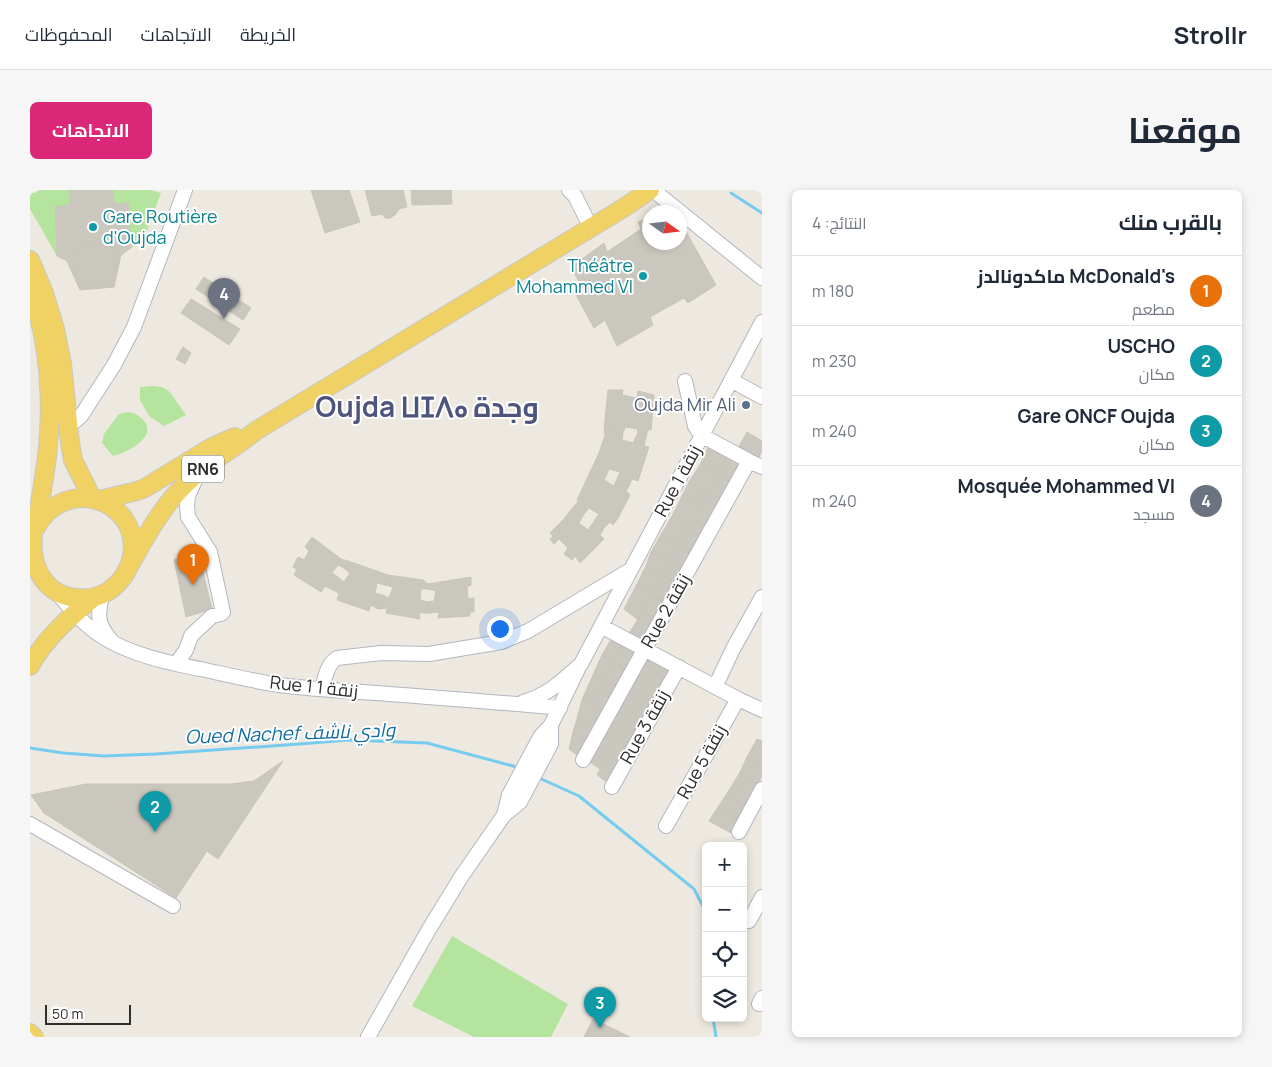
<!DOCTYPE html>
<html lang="ar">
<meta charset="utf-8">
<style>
:root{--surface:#fff;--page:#f6f6f7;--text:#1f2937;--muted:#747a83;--line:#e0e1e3;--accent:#db2777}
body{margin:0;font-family:Manrope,Cairo,"Noto Sans Tifinagh",sans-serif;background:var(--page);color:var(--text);direction:rtl}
.controls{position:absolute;right:15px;bottom:15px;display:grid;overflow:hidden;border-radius:8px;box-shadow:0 2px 8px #0003}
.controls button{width:45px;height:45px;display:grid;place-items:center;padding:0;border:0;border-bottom:1px solid var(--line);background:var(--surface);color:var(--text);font:25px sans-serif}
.compass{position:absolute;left:612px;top:15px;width:45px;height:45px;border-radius:50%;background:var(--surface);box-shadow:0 2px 8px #0003;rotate:104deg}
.scale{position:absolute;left:15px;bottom:12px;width:86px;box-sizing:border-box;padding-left:5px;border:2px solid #2d2d2d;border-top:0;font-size:14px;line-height:18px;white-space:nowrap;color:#2d2d2d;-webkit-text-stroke:4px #fff;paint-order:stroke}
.you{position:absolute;left:469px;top:438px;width:18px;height:18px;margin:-12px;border:4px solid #fff;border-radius:50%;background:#1a73e8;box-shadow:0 0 0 8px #1a73e833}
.badge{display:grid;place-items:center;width:32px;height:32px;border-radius:50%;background:var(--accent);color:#fff;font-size:16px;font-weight:700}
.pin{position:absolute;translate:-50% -41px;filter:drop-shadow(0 1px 2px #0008)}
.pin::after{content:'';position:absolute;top:26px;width:18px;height:15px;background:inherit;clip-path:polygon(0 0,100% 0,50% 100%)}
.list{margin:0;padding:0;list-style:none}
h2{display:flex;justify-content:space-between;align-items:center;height:65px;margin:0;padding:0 20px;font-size:21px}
h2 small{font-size:16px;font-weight:400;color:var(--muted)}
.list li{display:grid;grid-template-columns:32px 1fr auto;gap:15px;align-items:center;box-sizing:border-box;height:70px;padding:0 20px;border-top:1px solid var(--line)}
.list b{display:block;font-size:19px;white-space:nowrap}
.list p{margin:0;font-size:16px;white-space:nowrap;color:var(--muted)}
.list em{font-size:16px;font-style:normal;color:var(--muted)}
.icon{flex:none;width:28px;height:28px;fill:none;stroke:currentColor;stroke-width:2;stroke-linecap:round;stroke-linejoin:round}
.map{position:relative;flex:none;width:732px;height:847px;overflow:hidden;direction:ltr;border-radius:8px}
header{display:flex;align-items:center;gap:30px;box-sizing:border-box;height:70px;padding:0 25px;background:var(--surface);border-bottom:1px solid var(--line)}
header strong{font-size:24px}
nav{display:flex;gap:28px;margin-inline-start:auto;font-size:18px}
.intro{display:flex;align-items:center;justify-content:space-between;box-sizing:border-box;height:120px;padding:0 30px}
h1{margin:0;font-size:35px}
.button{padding:12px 22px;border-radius:8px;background:var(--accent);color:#fff;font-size:18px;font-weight:700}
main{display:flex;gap:30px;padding:0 30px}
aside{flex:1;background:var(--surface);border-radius:8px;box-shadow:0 2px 8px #0003}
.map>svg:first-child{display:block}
.green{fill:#b5e49e}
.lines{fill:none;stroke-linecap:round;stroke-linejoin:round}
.stream{stroke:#75ccee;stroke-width:3}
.building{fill:#cac7be;stroke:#cac5ba}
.minor-casing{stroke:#b3b6c0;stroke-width:16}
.major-casing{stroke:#c8c8c8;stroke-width:20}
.minor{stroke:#fff;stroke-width:14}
.major{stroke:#f0d264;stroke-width:18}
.culture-dot{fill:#0f9aa8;stroke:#fff;stroke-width:2}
.service-dot{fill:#5c6f8a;stroke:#fff;stroke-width:2}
.labels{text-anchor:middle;stroke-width:4;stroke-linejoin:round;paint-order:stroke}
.shield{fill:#fff;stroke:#6c6c6c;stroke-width:1}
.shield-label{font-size:16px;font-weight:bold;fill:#2d2d2d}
.culture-label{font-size:18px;fill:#0d838f;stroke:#fff;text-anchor:start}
.service-label{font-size:18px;fill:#4e5e75;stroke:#fff;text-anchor:end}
.street-label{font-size:18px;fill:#2d2d2d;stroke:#fff}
.water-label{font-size:19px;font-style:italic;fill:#0f6ca0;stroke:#fff}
.town-label{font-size:28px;font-weight:bold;fill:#4d557f;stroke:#fff}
</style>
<header>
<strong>Strollr</strong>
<nav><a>الخريطة</a><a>الاتجاهات</a><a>المحفوظات</a></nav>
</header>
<div class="intro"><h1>موقعنا</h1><a class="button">الاتجاهات</a></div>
<main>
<aside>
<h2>بالقرب منك<small>النتائج: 4</small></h2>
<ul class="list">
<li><span class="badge" style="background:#e8710a">1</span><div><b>McDonald's ماكدونالدز</b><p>مطعم</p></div><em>180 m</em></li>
<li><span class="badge" style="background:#0f9aa8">2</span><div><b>USCHO</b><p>مكان</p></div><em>230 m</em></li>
<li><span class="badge" style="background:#0f9aa8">3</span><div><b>Gare ONCF Oujda</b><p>مكان</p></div><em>240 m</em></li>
<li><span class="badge" style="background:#6b7280">4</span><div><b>Mosquée Mohammed VI</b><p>مسجد</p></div><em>240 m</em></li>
</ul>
</aside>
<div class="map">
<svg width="732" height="847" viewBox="0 0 732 847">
<rect width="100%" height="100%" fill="#eee9e0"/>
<path class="green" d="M 10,0 L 39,0 L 40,15 L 25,17 L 27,66 L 0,19 L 0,6 L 1,3 L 5,3 Z
M 83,0 L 121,0 L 131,3 L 114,49 L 101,58 L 98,14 L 84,14 Z
M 123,196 L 132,197 L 140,202 L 156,225 L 134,236 L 119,226 L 110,210 L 110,197 Z
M 99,222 C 116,226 125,241 109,253 C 102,259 92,264 83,266 L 72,253 L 74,244 L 89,224 Z
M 422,746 L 538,814 L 521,847 L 444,847 L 382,816 Z"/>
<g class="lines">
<path class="stream" d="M 701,3 L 732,23
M 0,558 L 33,563 L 74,566 L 126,564 L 270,554 L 318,550 L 397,553 L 483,576 L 490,579
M 507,587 L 549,606 L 664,699 L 676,722
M 683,828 L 686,847"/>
</g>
<path class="building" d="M 39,0 L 83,0 L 84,14 L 98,13 L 101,58 L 91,65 L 84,97 L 50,100 L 37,71 L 27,66 L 25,17 L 40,15 Z
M 281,0 L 319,0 L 330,32 L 295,43 Z
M 335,0 L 373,0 L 377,17 L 369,19 L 366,24 L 360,28 L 355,28 L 352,24 L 342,26 Z
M 381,0 L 423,0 L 421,0 L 422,14 L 382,15 Z
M 620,27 L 620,52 L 650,52 L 650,31 L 686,95 L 658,113 L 654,108 L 620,127 L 623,135 L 587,156 L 575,130 L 564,138 L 545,103 L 552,97 L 541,77 L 574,53 L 577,62 L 611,39 L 608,32 Z
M 71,54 L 89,65 L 81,93 L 53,96 L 41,70 L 53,56 Z
M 174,87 L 221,118 L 213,130 L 166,99 Z
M 161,109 L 210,139 L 199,155 L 151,123 Z
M 153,157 L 161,163 L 155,174 L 146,169 Z
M 578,200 L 593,200 L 592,205 L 607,208 L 608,201 L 624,205 L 621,240 L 618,240 L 616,247 L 607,245 L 608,239 L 595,237 L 593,243 L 574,239 Z
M 574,239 L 593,243 L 592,250 L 603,253 L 607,245 L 616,247 L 614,256 L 619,257 L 608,291 L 602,289 L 599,296 L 586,291 L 590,282 L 579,279 L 576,286 L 561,280 L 569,263 L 575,245 Z
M 717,242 L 732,251 L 732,261 L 728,269 L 708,258 Z
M 680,253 L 699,263 L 688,283 L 671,273 Z
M 699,263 L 713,272 L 700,292 L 688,283 Z
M 671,273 L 688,283 L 677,304 L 659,292 Z
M 561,280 L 576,286 L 574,290 L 584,296 L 586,291 L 599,296 L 596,301 L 600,305 L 588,328 L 583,335 L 580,332 L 574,338 L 565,330 L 569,324 L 559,318 L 554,324 L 544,316 L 548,312 L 547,310 Z
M 688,283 L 700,292 L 692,310 L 677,304 Z
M 659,292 L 677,304 L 670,317 L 652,306 Z
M 677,304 L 692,310 L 682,325 L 670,317 Z
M 652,306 L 670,317 L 660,339 L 642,326 Z
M 544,316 L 554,324 L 549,333 L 558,340 L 565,330 L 574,338 L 570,345 L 574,349 L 550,373 L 545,366 L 542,370 L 534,364 L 538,358 L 529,349 L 524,354 L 520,349 L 523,346 L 520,343 L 533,330 Z
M 670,317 L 682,325 L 671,345 L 660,339 Z
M 642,326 L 660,339 L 650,354 L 632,343 Z
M 660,339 L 671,345 L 661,363 L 650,354 Z
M 632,343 L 650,354 L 641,371 L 621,362 Z
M 282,347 L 311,369 L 318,371 L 314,378 L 308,375 L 302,383 L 308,387 L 303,400 L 295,396 L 291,402 L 264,385 L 267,379 L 263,377 L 268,367 L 274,370 L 279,361 L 275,357 Z
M 650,354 L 661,363 L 653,377 L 641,371 Z
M 168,362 L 182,419 L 156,427 L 144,370 Z
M 621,362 L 641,371 L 634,386 L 616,376 Z
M 318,371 L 358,385 L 355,395 L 347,393 L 345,403 L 352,405 L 348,419 L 341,415 L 339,421 L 307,410 L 309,403 L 303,400 L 308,387 L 314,392 L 320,383 L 314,378 Z
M 641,371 L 653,377 L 645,392 L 634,386 Z
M 616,376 L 634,386 L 622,405 L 607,394 Z
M 358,385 L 393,390 L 398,394 L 398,399 L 391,399 L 390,410 L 398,412 L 400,423 L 389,423 L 390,429 L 356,423 L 357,418 L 348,419 L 352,405 L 359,408 L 363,397 L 355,395 Z
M 634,386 L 645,392 L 635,413 L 622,405 Z
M 441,387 L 441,395 L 437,397 L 438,409 L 444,408 L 444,422 L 440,422 L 440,426 L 408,428 L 409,422 L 400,423 L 398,412 L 404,411 L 406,401 L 398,399 L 398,394 Z
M 607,394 L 622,405 L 608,430 L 594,419 Z
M 622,405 L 635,413 L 626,429 L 613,422 Z
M 613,422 L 626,429 L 614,453 L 599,443 Z
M 583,446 L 593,452 L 584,471 L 572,465 Z
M 593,452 L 607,461 L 596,480 L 584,471 Z
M 616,463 L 628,471 L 617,493 L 607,484 Z
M 572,465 L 584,471 L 575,491 L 563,485 Z
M 584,471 L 596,480 L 589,497 L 575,491 Z
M 628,471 L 641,480 L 632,497 L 619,489 Z
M 607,484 L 617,493 L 609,508 L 596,500 Z
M 563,485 L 575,491 L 563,517 L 552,510 Z
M 619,489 L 632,497 L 621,517 L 609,508 Z
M 575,491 L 589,497 L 574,526 L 563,517 Z
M 596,500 L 609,508 L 601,522 L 589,514 Z
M 609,508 L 621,517 L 614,530 L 601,522 Z
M 552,510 L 563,517 L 574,526 L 566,541 L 547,529 Z
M 589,514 L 601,522 L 594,537 L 580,529 Z
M 601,522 L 614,530 L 605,545 L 594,537 Z
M 547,529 L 566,541 L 558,551 L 543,542 Z
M 580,529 L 594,537 L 586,549 L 573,541 Z
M 594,537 L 605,545 L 599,559 L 586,549 Z
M 573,541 L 586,549 L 578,564 L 565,555 Z
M 543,542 L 558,551 L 550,567 L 539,559 Z
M 586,549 L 599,559 L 591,572 L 578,564 Z
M 727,549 L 732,551 L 732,577 L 717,567 Z
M 565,555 L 578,564 L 570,579 L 558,571 Z
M 578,564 L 591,572 L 578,593 L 567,585 Z
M 717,567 L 732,577 L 732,586 L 728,594 L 709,584 Z
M 253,571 L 188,669 L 177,661 L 146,708 L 14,623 L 1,605 L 56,594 L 201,594 L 224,591 Z
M 709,584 L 728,594 L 722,605 L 701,597 Z
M 701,597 L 722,605 L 717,617 L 696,605 Z
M 696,605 L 717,617 L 709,630 L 688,617 Z
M 688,617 L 709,630 L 701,643 L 679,631 Z
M 563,829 L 600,847 L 554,847 Z"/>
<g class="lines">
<g class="minor-casing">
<path id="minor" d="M 539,0 L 545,6 L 561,38
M 623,0 L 732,88
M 701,190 L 732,207
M 655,191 L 665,236 L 671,245 L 719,271 L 732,277
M 38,237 L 51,226 L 84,175 L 104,137 L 155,0
M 26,401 C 39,418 53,434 71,446 C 103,466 140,473 175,480 C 198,485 220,490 242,494 C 277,499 313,501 348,503 C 409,508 469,512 530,518
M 72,405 C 68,424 66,433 81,450
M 571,436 L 708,509 L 732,520
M 146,474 L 156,460 L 161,446 L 167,440 L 179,429 L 182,426 L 191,424 L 193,422 L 180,362 L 158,327 L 157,316 L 158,306 L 167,286
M 685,497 L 703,459 L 732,407
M 292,499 C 295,488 297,474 307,468 L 351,463 L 399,464 L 471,452 L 498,441 L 600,380
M 493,512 C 517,506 533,490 551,474 L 732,132
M 553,570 L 719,271
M 582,597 L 649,477
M 474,625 L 490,612 L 521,554 L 521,535
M 0,634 L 143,716
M 636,636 L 708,509
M 709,642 L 732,599
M 719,731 L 732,707
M 729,814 L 732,808
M 338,847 L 398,741 L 431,687 L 474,625 L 479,605 L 510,547 L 521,535 L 548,479"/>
</g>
<g class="major-casing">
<path id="major" d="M 0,70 L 14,103 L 25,139 L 32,174 L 40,253 L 43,270 L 62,308
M 0,101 C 20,148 23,216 17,267 C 14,289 10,312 7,334
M 69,310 L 107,301 L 115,298 L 182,257 L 205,247
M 3,345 C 0,376 14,405 47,408 C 63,410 78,404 88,393 C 96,385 100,376 102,366 C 111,310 36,284 6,337
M 98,378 C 117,345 133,313 162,288 C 182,270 206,257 227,240 L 595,17 L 620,0
M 0,476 C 15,448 40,427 64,407
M 0,843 L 4,847"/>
</g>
<use href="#minor" class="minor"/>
<use href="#major" class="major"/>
</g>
<g class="culture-dot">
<circle cx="63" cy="37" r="5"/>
<circle cx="613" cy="86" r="5"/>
</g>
<circle class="service-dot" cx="716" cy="215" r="5"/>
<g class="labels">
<rect class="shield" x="152" y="265.5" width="42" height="27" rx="4"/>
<g class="shield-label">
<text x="173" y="285">RN6</text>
</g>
<g class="culture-label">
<text x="73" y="33">Gare Routière<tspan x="73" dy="21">d'Oujda</tspan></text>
<text x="603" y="82" text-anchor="end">Théâtre<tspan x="603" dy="21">Mohammed VI</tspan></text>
</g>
<g class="service-label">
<text x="706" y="221">Oujda Mir Ali</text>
</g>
<g class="street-label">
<text transform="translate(648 291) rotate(-62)" y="6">Rue زنقة 1</text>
<text transform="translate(636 421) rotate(-61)" y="6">Rue 2 زنقة</text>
<text transform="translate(284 497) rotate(6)" y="6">Rue 1 زنقة 1</text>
<text transform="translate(615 537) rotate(-61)" y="6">Rue 3 زنقة</text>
<text transform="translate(672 572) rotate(-61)" y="6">Rue 5 زنقة</text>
</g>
<g class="water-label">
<text transform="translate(260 543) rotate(-2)" y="7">Oued Nachef وادي ناشف</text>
</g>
<g class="town-label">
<text x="397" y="227">Oujda ⵡⵊⴷⴰ وجدة</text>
</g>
</g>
</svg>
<div class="controls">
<button>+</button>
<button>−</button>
<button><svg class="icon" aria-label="locate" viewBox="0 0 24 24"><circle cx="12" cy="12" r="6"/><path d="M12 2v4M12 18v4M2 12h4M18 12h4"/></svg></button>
<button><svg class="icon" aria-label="layers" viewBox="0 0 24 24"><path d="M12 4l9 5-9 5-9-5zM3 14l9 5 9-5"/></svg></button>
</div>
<svg class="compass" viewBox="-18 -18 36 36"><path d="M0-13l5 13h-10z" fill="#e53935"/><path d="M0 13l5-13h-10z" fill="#747a83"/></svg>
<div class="scale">50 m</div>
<div class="you"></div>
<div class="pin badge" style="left:163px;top:395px;background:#e8710a">1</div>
<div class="pin badge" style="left:125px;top:642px;background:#0f9aa8">2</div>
<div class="pin badge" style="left:570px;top:838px;background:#0f9aa8">3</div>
<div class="pin badge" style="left:194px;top:129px;background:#6b7280">4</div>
</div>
</main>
